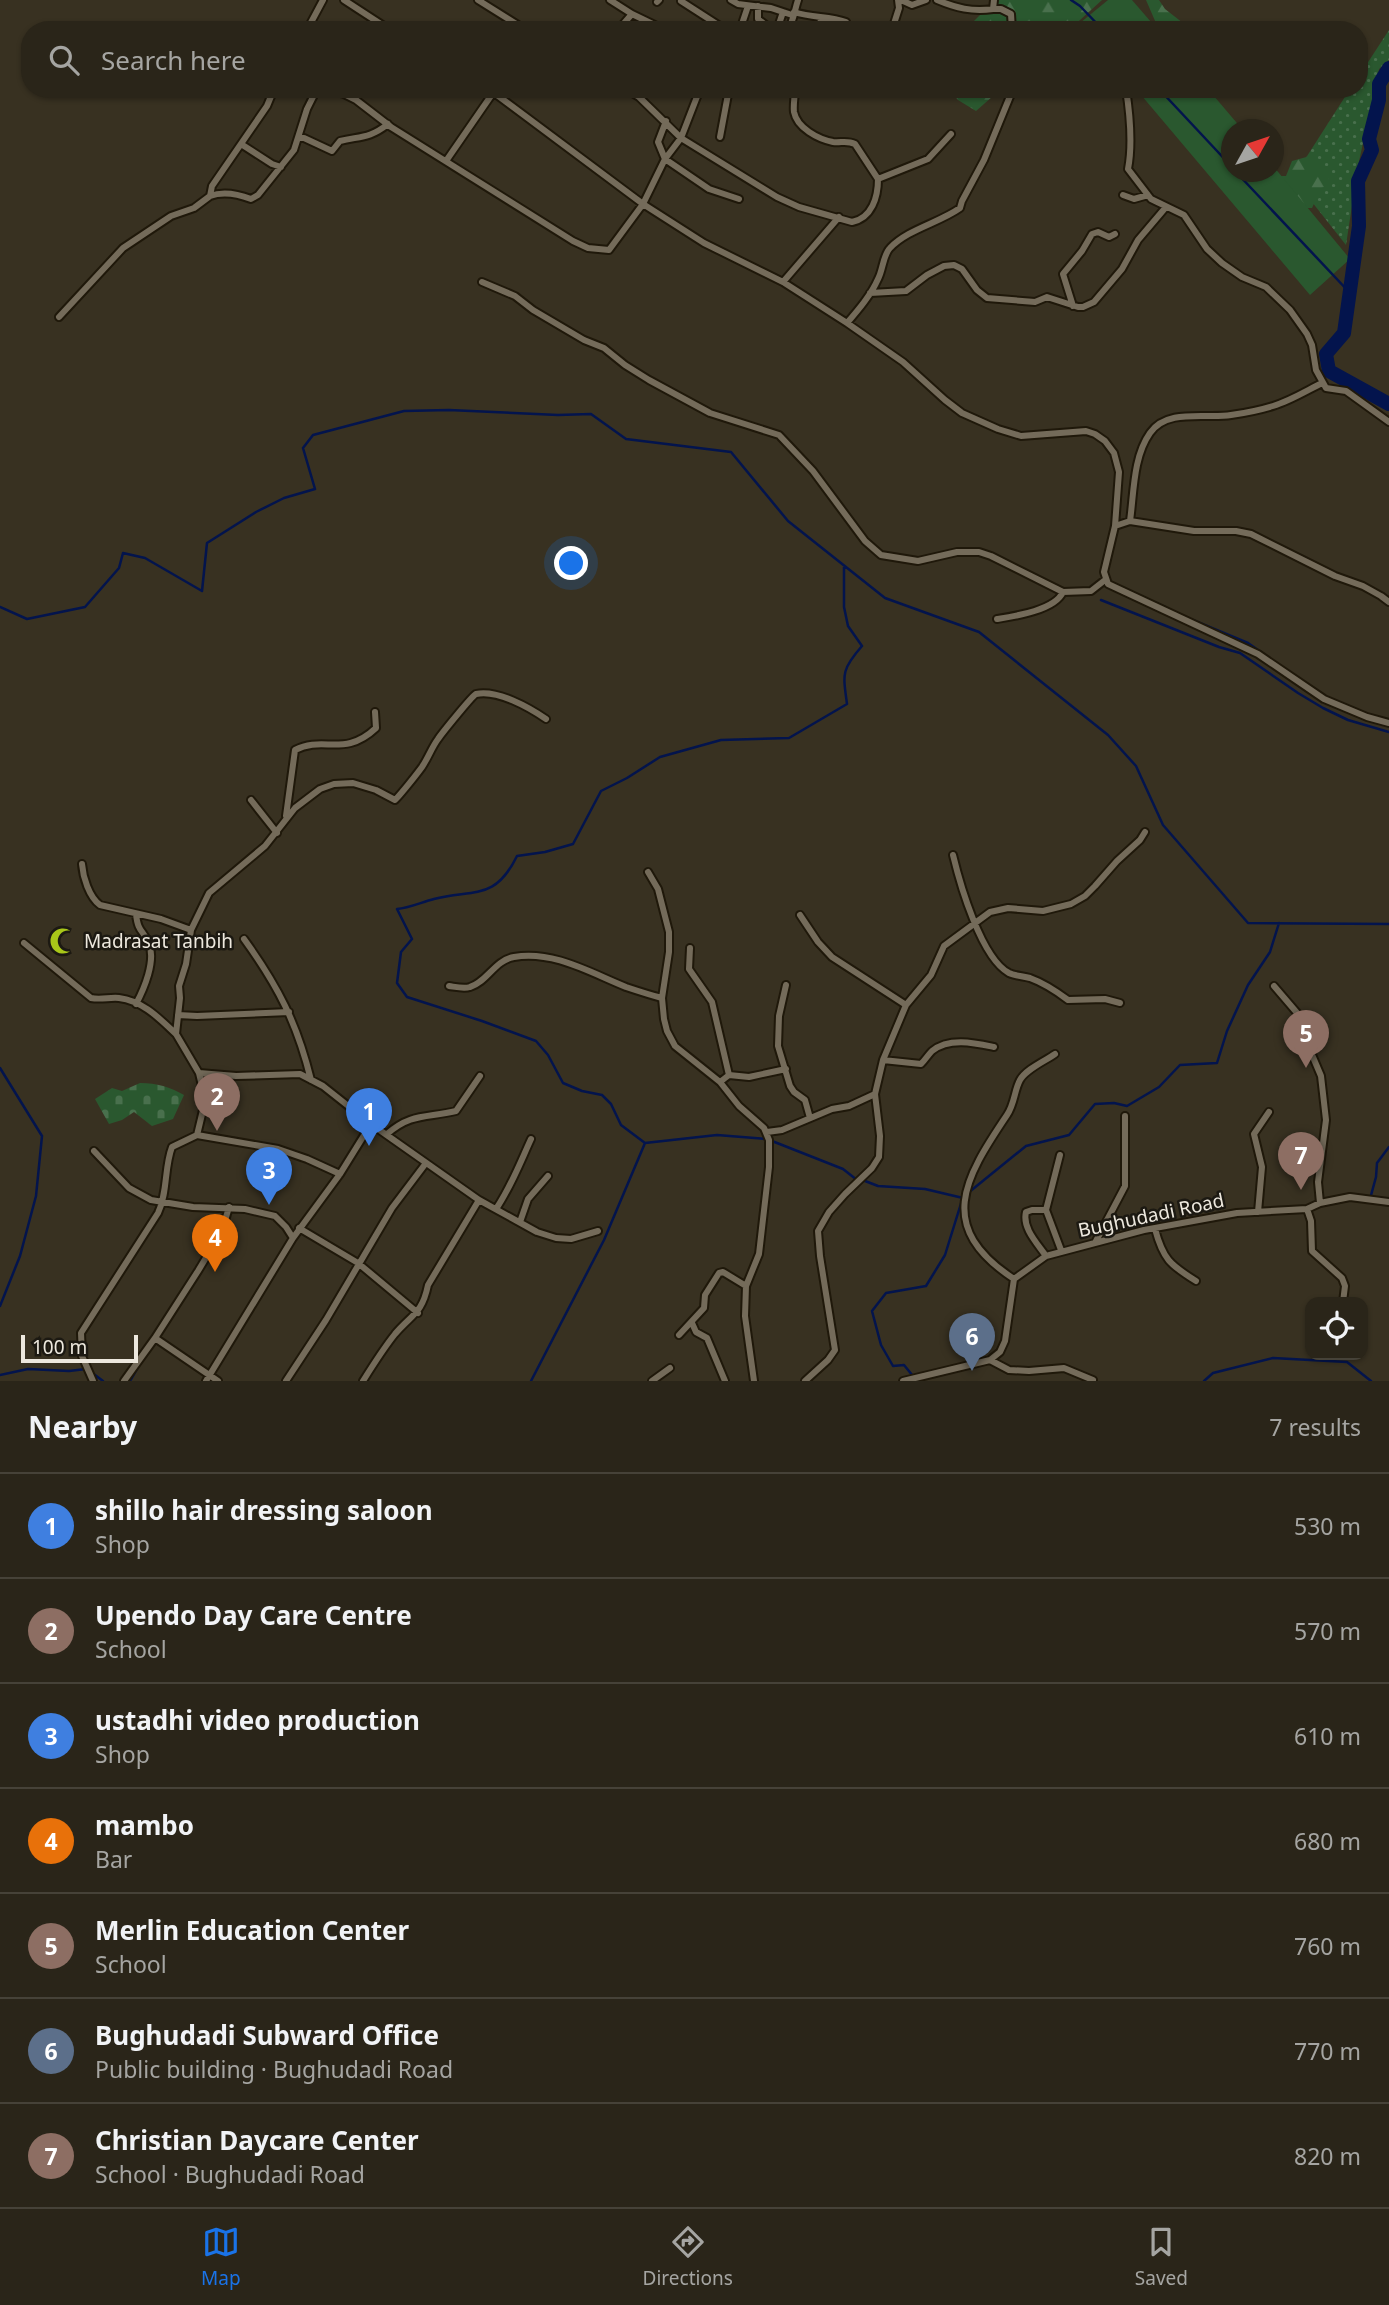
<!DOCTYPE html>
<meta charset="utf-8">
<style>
:root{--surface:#2a2519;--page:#322d22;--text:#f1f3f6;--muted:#a5a5a2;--line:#464238;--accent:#1a73e8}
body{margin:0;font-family:"Noto Sans",sans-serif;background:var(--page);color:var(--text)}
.controls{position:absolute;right:21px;bottom:21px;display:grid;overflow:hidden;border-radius:14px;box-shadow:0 2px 5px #0004}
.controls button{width:63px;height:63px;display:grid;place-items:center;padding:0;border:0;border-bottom:2px solid var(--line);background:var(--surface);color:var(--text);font:35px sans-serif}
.compass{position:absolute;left:1221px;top:119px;width:63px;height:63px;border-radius:50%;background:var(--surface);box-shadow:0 2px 5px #0004;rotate:50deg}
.scale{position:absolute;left:21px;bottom:18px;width:117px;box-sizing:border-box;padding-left:7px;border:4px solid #ede8de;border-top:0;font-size:19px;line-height:24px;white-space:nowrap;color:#ede8de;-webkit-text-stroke:5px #1c1912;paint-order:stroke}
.you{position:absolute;left:572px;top:564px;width:24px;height:24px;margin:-18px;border:5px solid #fff;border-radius:50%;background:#1a73e8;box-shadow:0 0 0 10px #1a73e833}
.badge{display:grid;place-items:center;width:46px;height:46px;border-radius:50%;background:var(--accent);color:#fff;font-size:23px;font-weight:700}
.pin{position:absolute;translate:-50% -58px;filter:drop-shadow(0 2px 4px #0008)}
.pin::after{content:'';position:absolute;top:37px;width:24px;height:21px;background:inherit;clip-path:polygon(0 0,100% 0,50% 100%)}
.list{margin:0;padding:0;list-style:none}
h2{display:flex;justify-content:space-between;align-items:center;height:91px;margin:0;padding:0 28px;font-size:30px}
h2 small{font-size:23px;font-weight:400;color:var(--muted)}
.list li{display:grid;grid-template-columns:46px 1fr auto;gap:21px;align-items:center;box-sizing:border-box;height:105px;padding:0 28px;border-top:2px solid var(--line)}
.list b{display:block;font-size:26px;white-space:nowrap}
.list p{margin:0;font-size:23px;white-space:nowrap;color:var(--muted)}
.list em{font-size:23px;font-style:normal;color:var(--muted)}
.icon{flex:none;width:38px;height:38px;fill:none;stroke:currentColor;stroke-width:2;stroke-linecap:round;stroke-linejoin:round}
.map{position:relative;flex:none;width:1389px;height:1381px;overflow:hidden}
.search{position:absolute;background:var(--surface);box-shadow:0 2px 5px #0004;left:21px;right:21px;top:21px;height:77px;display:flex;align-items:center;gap:18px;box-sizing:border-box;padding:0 24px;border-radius:28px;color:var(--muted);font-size:26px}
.sheet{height:826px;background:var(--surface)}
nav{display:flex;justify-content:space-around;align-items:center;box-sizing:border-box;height:98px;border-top:2px solid var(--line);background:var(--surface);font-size:19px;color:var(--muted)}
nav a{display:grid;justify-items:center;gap:4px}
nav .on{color:var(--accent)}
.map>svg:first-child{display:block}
.grass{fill:url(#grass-dots)}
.forest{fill:url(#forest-firs)}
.cemetery{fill:url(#cemetery-stones)}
.green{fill:#2a582f}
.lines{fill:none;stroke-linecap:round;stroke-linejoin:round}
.stream{stroke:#03144d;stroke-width:2.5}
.river{stroke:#03144d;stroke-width:14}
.minor-casing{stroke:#1f180a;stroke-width:10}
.minor{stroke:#746b5a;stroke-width:6}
.labels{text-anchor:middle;stroke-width:5;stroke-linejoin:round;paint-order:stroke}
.poi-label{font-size:19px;fill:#ede8de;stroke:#1c1912;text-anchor:start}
.street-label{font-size:19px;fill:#ede8de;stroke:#1c1912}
</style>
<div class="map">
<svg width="1389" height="1381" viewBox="0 0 1389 1381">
<defs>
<pattern id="grass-dots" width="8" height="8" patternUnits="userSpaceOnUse" patternTransform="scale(1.75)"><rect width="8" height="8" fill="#2a582f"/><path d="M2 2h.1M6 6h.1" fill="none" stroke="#49704d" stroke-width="1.8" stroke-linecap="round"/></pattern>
<pattern id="forest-firs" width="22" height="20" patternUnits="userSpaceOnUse" patternTransform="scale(1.75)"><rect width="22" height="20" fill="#2a582f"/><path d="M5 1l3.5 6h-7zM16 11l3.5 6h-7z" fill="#49704d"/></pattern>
<pattern id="cemetery-stones" width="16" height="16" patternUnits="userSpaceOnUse" patternTransform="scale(1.75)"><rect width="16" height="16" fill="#2a582f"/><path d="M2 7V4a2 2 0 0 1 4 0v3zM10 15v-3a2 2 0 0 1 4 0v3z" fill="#49704d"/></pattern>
</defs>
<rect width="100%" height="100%" fill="#383121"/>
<path class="grass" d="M 1389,30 L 1389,60 L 1379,69 L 1358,166 L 1346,245 L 1293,178 L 1350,89 L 1359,89 L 1359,76 Z"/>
<path class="forest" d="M 995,0 L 1102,0 L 1069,30 L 969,30 L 974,21 Z
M 1146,0 L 1159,0 L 1165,9 L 1192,30 L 1159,30 Z
M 949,89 L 1001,89 L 976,111 L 958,100 Z
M 1310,156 L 1325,168 L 1330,176 L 1324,187 L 1318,189 L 1317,197 L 1312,208 L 1304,208 L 1279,176 L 1286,176 L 1292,161 Z"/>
<path class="cemetery" d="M 140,1083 C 157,1083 170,1087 184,1095 L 173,1119 L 152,1126 L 134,1112 L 122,1120 L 109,1124 L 95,1099 L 112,1088 L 122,1091 Z"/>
<path class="green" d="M 1108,0 L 1132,0 L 1158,30 L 1085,30 L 1080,23 Z
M 1136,89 L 1208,89 L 1242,129 L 1232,130 L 1232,172 L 1274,172 L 1274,167 L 1350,259 L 1310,295 Z"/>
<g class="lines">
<path class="stream" d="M 1071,0 L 1080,6 L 1103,30
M 1159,89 L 1232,167
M 1236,172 L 1350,293 L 1349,287
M 1142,597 L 1165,607
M 1101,600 L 1219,647 L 1240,653 L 1298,693 L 1323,708 L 1348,720 L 1389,732
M 0,607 L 27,619 L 85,607 L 119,568 L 123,553 L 145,558 L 202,591 L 207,543 L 256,512 L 284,498 L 315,489 L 303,448 L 313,435 L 404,411 L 449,410 L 558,415 L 591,414 L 626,439 L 731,452 L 788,521 L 885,598 L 979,632 L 1108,735 L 1136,766 L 1163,825 L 1248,923 L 1389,924
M 1183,616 L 1248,643 L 1268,657
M 0,1068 L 42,1136 L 36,1196 L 20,1256 L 0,1306
M 772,1141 L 843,1169 L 857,1180 L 860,1179 L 878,1186 L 925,1189 L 963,1198
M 645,1143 L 621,1125 L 611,1104 L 602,1095 L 582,1091 L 563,1083 L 548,1055 L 536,1041 L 482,1021 L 407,997 L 397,983 L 401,952 L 412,939 L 397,909 C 409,908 422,902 434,899 C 474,889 495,901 517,856 L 545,852 L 573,844 L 601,791 L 627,778 L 660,757 L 721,740 L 789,738 L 847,704 C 843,674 841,670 862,646 L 848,626 L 844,607 L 844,567
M 968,1193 L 1026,1146 L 1069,1135 L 1095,1104 L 1114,1103 L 1127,1106 L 1159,1087 L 1180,1065 L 1217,1063 L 1227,1031 L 1248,985 L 1270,952 L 1279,923
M 1370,1199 L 1376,1177 L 1377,1163 L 1389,1147
M 91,1372 L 103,1381
M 0,1375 L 28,1369 L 69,1371 L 86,1369
M 130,1381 L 141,1362
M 531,1381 L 604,1240 L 645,1143 L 717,1135 L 766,1139
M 917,1381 L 904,1365 L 893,1366 L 881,1345 L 872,1311 L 886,1293 L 926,1286 L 945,1255 L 963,1197
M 1204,1381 L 1213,1373 L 1273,1358 L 1347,1362 L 1371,1381"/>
<path class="river" d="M 1389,68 L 1379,84 L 1379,100 L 1369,139 L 1372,150 L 1358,181 L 1359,226 L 1344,333 L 1326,354 L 1329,371 L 1389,404"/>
<g class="minor-casing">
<path id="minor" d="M 344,0 L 390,30
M 478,0 L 526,30
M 610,0 L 632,14
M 731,0 L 738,4 L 771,8 L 792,15
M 901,0 L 912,5 L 926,0
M 937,0 C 956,8 972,12 993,9 L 994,0
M 681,1 L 726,30
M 657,2 L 659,0
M 758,6 L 758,19 L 772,30
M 993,9 L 1001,9 L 1011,14 L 1012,30
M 794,12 C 813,18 829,16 846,22
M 307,30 L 323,0
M 618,30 L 632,14 L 665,30
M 740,30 L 748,6
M 777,30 L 783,12
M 788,30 C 793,22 795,9 798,0
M 817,30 L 822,18
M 892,30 L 899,8 L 898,0
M 489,89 L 643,204 L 704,243 L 783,282 L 847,323 L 903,362 L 945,400 L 962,413 L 998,429 L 1021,436 L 1086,431 L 1095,434 L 1105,441 L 1114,453 L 1119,472 L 1115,526 L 1104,572 L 1108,584 L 1258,654 L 1324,699 L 1367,717 L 1389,723
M 626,89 L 639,97 L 681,138 L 777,197 L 799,207 L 852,222 C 872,218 878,197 878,179
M 795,89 C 795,96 793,105 794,112 C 797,128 818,139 833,142 C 841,143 847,140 855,144 L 878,179 L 928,159 L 951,134
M 1126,89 C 1130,115 1133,143 1128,169 L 1151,199 L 1184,215 L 1207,249 L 1222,263 L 1242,277 L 1266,287 L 1290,310 L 1307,334 L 1312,345 L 1316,370 L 1326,388 L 1346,391 L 1389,422
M 666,121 L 658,142 L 665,159 L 709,189 L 739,199
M 720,137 L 729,89
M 298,138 L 304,138 L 332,151 L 340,141 C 360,136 369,139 388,124
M 241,144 L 272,164 L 281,167
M 446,161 L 495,90
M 1123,195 L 1134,199 L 1148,195
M 210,196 C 223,191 238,194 251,199 L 258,195 L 294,150 L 307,109 L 314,95 L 317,91 L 326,89 L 344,94 L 356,100 L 391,127 L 573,241 L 588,248 L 609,250 L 643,204 L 665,159 L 681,138 L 700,89
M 482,282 L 515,296 L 533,310 L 584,340 L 604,348 L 625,365 L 649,380 L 710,413 L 779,435 L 813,471 L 865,541 L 881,555 L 918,561 L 957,552 L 979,552 L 991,556 L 1063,592 L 1091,591 L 1105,580
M 783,282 L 839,217
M 870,293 L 906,291 L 927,275 L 944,266 L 954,265 L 962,269 L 977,290 L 987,298 L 1035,302 L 1047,297 L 1078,307 L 1083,307 L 1094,302 L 1122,269 L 1138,240 L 1166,207
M 1073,306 L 1063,274 L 1082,251 L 1092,234 L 1098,232 L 1109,237 L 1115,234
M 59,317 L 123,248 L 171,216 L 194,208 L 210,196 L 212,186 L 267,106 L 274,89
M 847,323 C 859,309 871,295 878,279 C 883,270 883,255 890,248 C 908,229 939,223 960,208 L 962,201 L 984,160 L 1013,89
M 1130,521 C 1134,493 1133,457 1150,433 C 1167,408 1206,419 1231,415 C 1245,413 1260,410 1273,406 C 1290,401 1306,391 1322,383
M 1115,526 L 1130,521 L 1194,531 L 1236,531 L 1251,534 L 1335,576 L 1363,586 L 1381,596 L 1389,602
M 997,619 C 1016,616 1055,610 1063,592
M 251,800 L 277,833
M 286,816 L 295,750 C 324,735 344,758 376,728 L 375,712
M 953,855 C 960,884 981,958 1009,973 C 1015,976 1023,976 1030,978 C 1044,983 1056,991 1068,1000 L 1105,999 L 1120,1003
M 82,864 C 83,877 89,897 100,905 L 161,919 L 191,930
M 648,872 L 658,889 L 669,932 L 669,952 L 662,998 L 664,1019 L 667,1031 L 675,1046 L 720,1082 L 739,1106 L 764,1128 L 769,1140 L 769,1167 L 759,1254 L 746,1286 L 745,1316 L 754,1381
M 136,914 C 138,933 143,929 149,944 C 156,961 144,989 136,1004
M 800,915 L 818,942 L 832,957 L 906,1005
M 244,939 C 278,986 297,1023 311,1080
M 24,943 L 91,998 C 101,1000 110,997 119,998 C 143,1001 159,1018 176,1034
M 690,948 L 689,969 L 712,1002 L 729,1075 L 720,1082
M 786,985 L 779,1016 L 778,1046 L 790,1086 L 794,1092 L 805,1100 L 810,1118
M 449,986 C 456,987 464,989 470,987 C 487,982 495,960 514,957 C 553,950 591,973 626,987 C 638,991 650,995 662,998
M 1274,986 L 1298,1014 L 1307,1043 L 1321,1076 L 1326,1120 L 1318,1182 L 1320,1203
M 178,1015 L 197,1016 L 289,1012
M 883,1060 L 921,1064 C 925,1060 928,1055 932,1051 C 949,1037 975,1043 994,1047
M 199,1073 L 236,1076 L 300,1074 L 323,1086 L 371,1124 L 479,1200 L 537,1232 L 556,1238 L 571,1239 L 598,1231
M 729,1075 L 749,1077 L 786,1069
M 767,1132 L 782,1130 L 832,1109 L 849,1106 L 875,1094
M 387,1134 C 411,1113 426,1118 456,1111 L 480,1076
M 197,1135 L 278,1149 L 307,1159 L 340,1174
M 94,1151 L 129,1188 L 151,1200 L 193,1207 L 245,1209 L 275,1216 L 286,1227 L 293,1238
M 1060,1155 L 1046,1210 L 1061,1250
M 496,1209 C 511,1187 520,1163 531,1139
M 1307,1209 L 1311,1221 L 1312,1251 L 1342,1278 L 1345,1286 L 1343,1302
M 1046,1210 L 1032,1210 L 1026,1212 C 1022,1228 1037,1243 1046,1256
M 1258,1212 L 1262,1167 L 1254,1134 L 1269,1112
M 520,1222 L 528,1199 L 548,1176
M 299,1228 L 358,1263 L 418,1313
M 1155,1229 C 1163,1259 1170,1265 1196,1281
M 1096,1241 L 1125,1186 L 1125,1116
M 1014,1279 C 935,1227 964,1179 1007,1115 C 1015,1103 1014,1091 1020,1080 C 1026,1069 1045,1061 1055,1054
M 692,1323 L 696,1332 L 707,1338 L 725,1381
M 679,1335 L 704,1308 L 705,1295 L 719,1273 L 723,1272 L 746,1286
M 155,1338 L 218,1381
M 990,1360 L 1000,1352 L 1005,1341 L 1014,1279 L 1046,1256 L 1144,1230 L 1237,1213 L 1307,1209 L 1320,1203 L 1350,1197 L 1389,1202
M 93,1381 L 82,1356 L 81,1333 L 158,1213 C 168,1192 164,1168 172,1147 L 197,1135 L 204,1106 L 203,1090 L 199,1073 L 176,1034 L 180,998 L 179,986 L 186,964 L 191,930 L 209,893 L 265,846 L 295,808 L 320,789 L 334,784 L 353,783 L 376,790 L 395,800 C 401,794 417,774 422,767 C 428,758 432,747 438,739 C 442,733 472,696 476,694 C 497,689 530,708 546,719
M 124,1381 L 155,1338 L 198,1271 L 222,1231 L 229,1207
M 206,1381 L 293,1238 L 340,1174 L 371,1124
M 286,1381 L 326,1320 L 392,1208 L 426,1163
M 363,1381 C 373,1365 383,1349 395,1334 C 412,1314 422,1314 428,1285 L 479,1200
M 652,1381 L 670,1368
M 805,1381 L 828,1360 L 835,1350 L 820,1256 L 818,1231 L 829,1212 L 845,1194 L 872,1168 L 879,1157 L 880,1136 L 875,1094 L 883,1060 L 906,1005 L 931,975 L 944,946 L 990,912 L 1008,908 L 1043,911 L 1071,904 L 1085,896 L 1095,886 L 1117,861 L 1140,840 L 1145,832
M 903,1381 L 990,1360 L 1009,1370 L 1029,1371 L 1064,1368 L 1093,1380"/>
</g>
<use href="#minor" class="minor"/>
</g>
<defs>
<g id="mosque-bare" transform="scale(2.1)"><path d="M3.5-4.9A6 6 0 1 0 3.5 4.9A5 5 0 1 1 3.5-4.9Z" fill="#a9c719" stroke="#1c1912" stroke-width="2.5" paint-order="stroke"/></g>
</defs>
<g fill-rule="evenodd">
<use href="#mosque-bare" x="63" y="941"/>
</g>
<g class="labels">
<g class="poi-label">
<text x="84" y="948">Madrasat Tanbih</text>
</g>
<g class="street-label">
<text transform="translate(1151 1215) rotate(-12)" y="7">Bughudadi Road</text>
</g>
</g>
</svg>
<div class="controls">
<button><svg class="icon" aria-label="locate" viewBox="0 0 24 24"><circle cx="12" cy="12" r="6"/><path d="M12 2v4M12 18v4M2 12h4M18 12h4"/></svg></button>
</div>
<svg class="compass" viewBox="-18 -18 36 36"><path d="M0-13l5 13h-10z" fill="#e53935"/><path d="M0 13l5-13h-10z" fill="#a5a5a2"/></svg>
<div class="scale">100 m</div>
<div class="you"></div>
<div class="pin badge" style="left:369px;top:1146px;background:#3f7fe0">1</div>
<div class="pin badge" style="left:217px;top:1131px;background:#8d6e63">2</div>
<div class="pin badge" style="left:269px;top:1205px;background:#3f7fe0">3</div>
<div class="pin badge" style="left:215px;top:1272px;background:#e8710a">4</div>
<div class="pin badge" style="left:1306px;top:1068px;background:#8d6e63">5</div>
<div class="pin badge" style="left:972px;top:1371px;background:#5c6f8a">6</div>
<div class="pin badge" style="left:1301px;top:1190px;background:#8d6e63">7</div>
<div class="search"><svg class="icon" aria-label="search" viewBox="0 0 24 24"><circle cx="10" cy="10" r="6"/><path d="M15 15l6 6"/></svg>Search here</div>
</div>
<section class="sheet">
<h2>Nearby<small>7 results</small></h2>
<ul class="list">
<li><span class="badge" style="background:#3f7fe0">1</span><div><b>shillo hair dressing saloon</b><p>Shop</p></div><em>530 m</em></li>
<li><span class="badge" style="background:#8d6e63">2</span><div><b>Upendo Day Care Centre</b><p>School</p></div><em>570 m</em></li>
<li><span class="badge" style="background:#3f7fe0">3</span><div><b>ustadhi video production</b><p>Shop</p></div><em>610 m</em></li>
<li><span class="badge" style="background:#e8710a">4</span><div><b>mambo</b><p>Bar</p></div><em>680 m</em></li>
<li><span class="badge" style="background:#8d6e63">5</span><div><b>Merlin Education Center</b><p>School</p></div><em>760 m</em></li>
<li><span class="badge" style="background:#5c6f8a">6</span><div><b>Bughudadi Subward Office</b><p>Public building · Bughudadi Road</p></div><em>770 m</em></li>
<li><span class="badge" style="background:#8d6e63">7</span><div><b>Christian Daycare Center</b><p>School · Bughudadi Road</p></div><em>820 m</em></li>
</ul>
</section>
<nav>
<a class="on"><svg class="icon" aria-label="map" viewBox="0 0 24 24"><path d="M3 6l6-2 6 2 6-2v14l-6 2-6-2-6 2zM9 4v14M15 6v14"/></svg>Map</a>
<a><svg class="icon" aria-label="directions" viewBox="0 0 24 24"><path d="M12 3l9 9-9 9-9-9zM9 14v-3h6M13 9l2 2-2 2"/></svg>Directions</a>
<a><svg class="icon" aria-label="saved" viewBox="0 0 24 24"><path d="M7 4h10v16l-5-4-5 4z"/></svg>Saved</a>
</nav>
